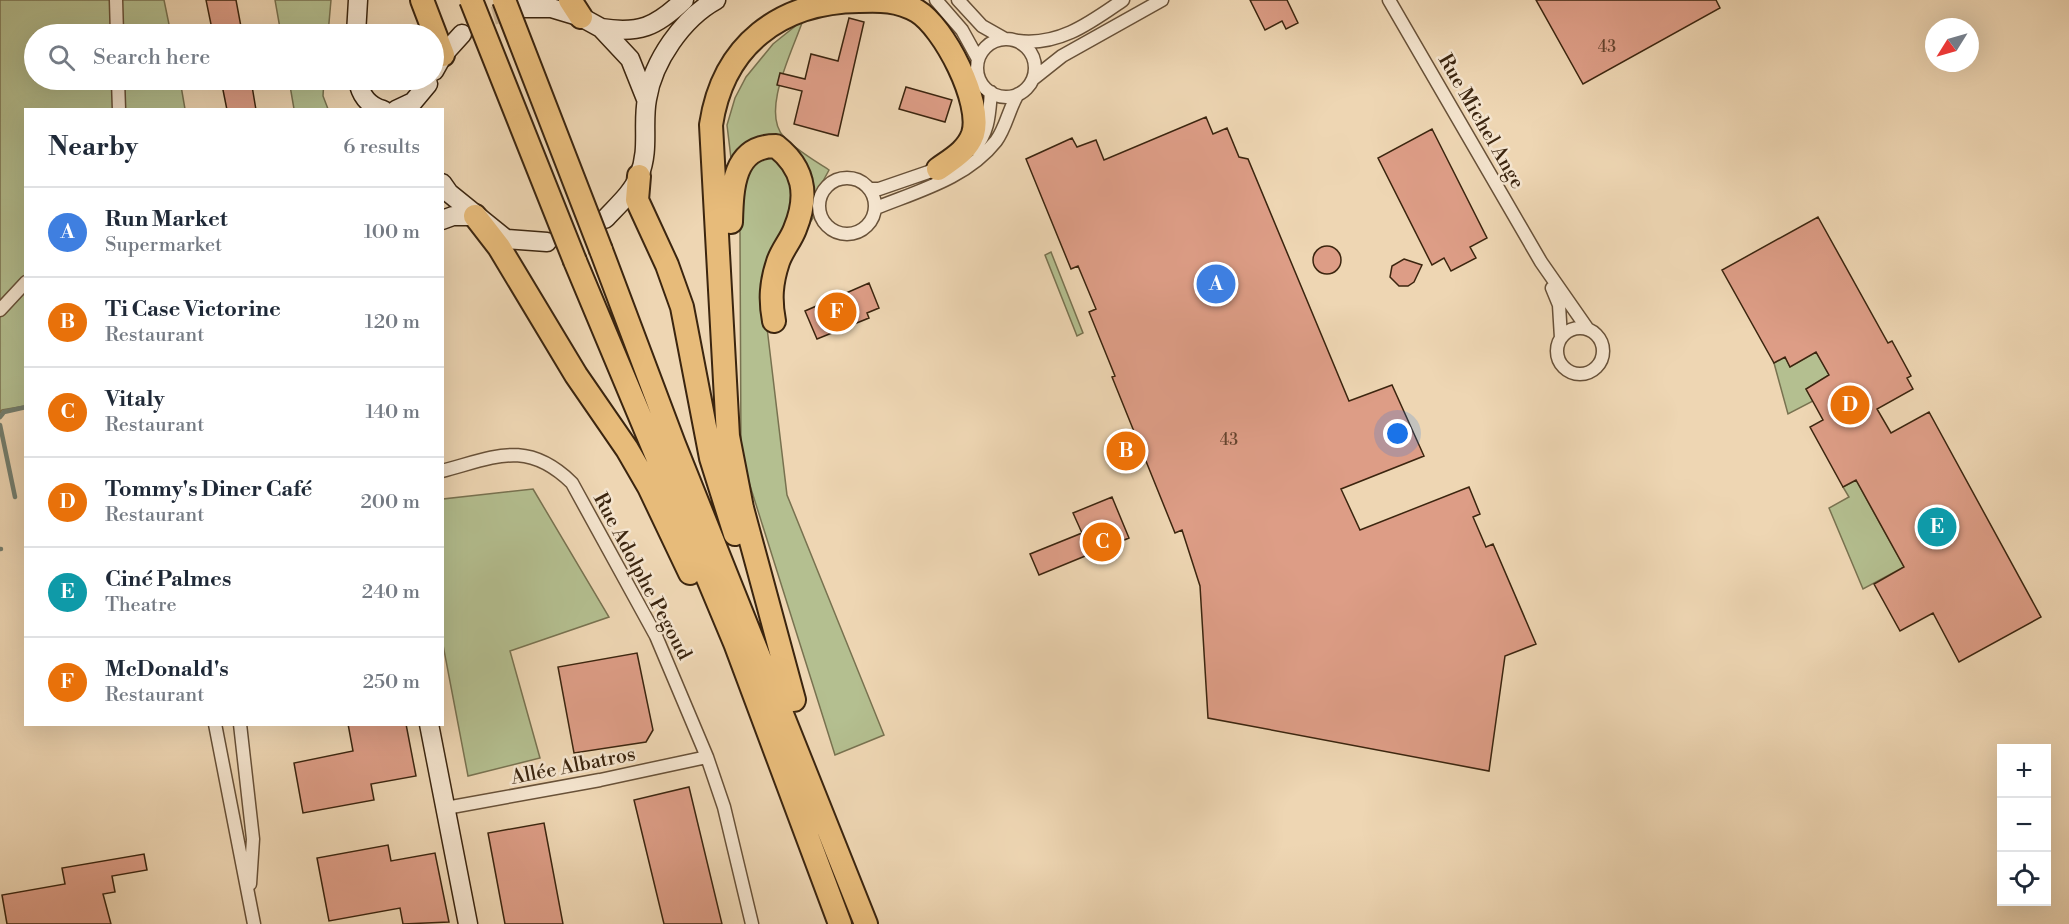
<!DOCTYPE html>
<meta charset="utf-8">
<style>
:root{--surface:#fff;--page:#f2f2f3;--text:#1f2937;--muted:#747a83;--line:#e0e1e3;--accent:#8f2418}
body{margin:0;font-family:"Libre Bodoni",serif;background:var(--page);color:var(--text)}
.controls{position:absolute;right:18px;bottom:18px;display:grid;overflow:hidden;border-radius:0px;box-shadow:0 6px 24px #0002}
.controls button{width:54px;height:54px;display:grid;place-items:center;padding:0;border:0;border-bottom:2px solid var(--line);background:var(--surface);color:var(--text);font:30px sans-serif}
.compass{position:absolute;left:1925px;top:18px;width:54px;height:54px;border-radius:50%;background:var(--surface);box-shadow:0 6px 24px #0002;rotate:233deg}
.you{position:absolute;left:1398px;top:434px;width:21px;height:21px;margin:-15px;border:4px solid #fff;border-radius:50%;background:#1a73e8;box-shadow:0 0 0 9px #1a73e833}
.badge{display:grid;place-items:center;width:39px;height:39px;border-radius:50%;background:var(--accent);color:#fff;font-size:20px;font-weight:700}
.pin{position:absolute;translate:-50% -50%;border:3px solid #fff;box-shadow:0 2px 6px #0006}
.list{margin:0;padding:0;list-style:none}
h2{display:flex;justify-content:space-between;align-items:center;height:78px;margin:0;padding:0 24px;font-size:26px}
h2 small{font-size:20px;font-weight:400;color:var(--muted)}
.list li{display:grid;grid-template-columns:39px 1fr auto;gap:18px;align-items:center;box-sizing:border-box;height:90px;padding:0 24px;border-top:2px solid var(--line)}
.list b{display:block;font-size:22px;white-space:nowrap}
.list p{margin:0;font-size:20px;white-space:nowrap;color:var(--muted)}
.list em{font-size:20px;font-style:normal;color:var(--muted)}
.icon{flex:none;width:33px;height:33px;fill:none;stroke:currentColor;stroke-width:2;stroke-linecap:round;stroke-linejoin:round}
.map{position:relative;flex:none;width:2069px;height:924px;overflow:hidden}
.search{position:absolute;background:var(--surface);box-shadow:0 6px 24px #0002;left:24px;top:24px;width:420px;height:66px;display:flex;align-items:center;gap:15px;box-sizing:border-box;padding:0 21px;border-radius:33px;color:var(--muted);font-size:22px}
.panel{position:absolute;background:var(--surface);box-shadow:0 6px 24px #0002;left:24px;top:108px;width:420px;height:618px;border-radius:0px}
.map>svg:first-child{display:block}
.green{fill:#b4bf90;stroke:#787250;stroke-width:1.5}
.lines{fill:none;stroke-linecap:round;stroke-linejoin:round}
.stream{stroke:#737e6f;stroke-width:4.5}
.building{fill:#dd9d86;stroke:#3b250f;stroke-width:1.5}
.secondary-tunnel{stroke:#cab392;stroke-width:18;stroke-dasharray:18 9;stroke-linecap:butt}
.street-casing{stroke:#685138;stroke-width:15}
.secondary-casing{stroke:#3b250f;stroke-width:21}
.highway-casing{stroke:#3b250f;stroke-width:26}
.street{stroke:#f4e4ce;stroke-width:12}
.secondary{stroke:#f4e4ce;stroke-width:18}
.highway{stroke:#e7bb7a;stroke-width:22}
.highway-bridge-casing{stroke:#3b250f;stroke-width:26;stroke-linecap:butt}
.highway-bridge{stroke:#e7bb7a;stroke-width:22}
.labels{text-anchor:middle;stroke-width:5;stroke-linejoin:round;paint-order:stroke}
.number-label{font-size:16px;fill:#64432d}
.street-label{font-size:20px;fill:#3b250f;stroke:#f4e4ce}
</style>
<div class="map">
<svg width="2069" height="924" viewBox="0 0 2069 924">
<rect width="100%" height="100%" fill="#eed6b3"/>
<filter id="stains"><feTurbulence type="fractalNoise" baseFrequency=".00333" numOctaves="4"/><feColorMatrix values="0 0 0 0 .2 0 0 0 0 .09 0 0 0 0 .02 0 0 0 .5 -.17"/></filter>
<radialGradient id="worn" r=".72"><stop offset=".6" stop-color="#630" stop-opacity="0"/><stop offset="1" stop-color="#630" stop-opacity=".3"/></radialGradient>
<path class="green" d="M 0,0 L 164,0 L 171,34 L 34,34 L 34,80 L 180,80 L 185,109 L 26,110 L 25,406 L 2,410 L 0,413 Z
M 275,0 L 331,0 L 328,34 L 281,34 Z
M 803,20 C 793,50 760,112 784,137 C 796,150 814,160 829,170 L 815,196 L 813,218 L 763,294 L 787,495 L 884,735 L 835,755 L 741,457 L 740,233 L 727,125 L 735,98 L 746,77 L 773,44 Z
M 289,80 L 324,80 L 323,96 L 328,109 L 294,109 Z
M 1051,252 L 1083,333 L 1077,336 L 1045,255 Z
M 1816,352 L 1829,375 L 1806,389 L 1813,401 L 1788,414 L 1774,363 L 1785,357 L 1790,367 Z
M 1856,480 L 1904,567 L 1863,589 L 1829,508 L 1849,497 L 1843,487 Z
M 533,489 L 609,617 L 510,651 L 540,758 L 468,776 L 443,645 L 443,499 Z"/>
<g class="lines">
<path class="stream" d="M 0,417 L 4,412 L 26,407
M 0,425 L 15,497
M 0,549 L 1,549"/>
</g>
<path class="building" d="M 206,0 L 236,0 L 242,32 L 213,34 Z
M 1250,0 L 1287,0 L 1298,23 L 1286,29 L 1282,21 L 1265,30 Z
M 1536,0 L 1716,0 L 1720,8 L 1583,84 Z
M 849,18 L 864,22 L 838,136 L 794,124 L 802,91 L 777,85 L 780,73 L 805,79 L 811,54 L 838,61 Z
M 221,80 L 251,80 L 256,110 L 227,110 Z
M 906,87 L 952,100 L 945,122 L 899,109 Z
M 1206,117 L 1213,134 L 1227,128 L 1239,157 L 1248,159 L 1349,401 L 1392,385 L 1424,456 L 1341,489 L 1360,530 L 1469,487 L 1480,514 L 1473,517 L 1486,547 L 1493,544 L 1536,644 L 1505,656 L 1489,771 L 1208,718 L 1200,586 L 1182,530 L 1175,533 L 1112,377 L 1115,376 L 1089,312 L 1096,309 L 1078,266 L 1071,269 L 1026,159 L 1072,138 L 1077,147 L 1096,140 L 1104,160 Z
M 1432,129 L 1487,238 L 1470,247 L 1476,258 L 1451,271 L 1444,258 L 1432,265 L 1378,158 Z
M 1818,217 L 1888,343 L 1892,341 L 1911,376 L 1907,378 L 1913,389 L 1877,409 L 1891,433 L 1929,412 L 2041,617 L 1959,662 L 1933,613 L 1900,631 L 1874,584 L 1904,567 L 1856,480 L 1843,487 L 1810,427 L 1823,420 L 1806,389 L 1829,375 L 1816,352 L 1790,367 L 1785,357 L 1774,363 L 1722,270 Z
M1313 260a14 14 0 1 1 28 0a14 14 0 1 1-28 0Z
M 1404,259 L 1422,265 L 1414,282 L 1408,286 L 1399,286 L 1390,277 L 1392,266 Z
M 869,283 L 879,308 L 867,313 L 869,318 L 817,339 L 805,311 Z
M 1112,497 L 1129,538 L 1039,575 L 1030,554 L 1082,533 L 1073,513 Z
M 637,653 L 653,730 L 646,742 L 574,753 L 558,667 Z
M 348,724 L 406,724 L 416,776 L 371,784 L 374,800 L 303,813 L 294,763 L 353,751 Z
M 689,787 L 722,924 L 664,924 L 634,800 Z
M 544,823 L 563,924 L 505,924 L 488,833 Z
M 388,845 L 391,861 L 435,853 L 449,922 L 403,924 L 400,908 L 329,921 L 317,858 Z
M 144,854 L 147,870 L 112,876 L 115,892 L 103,894 L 111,924 L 7,924 L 2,895 L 65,884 L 62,868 Z"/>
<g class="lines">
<path class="secondary-tunnel" d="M 470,29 L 489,17 L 520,8"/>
<g class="street-casing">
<path id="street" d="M 116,0 L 117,34
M 936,0 L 962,30 L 978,59
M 958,0 L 982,26 L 1005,39
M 1389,0 L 1541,262 L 1587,328
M977 68a29 29 0 1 1 58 0a29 29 0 1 1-58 0Z
M 1018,41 C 1060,46 1091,22 1123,0
M 1033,79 L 1062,56 L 1162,0
M 118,80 L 119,110
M 974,149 C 989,132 989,115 991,92
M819 206a28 28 0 1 1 56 0a28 28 0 1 1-56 0Z
M 870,189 L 879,189 L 943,167
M 876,208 C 918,191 967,178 996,141 C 1006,128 1009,108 1018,94
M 1552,288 L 1559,305 L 1561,338
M 0,310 L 26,282
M1557 351a23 23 0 1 1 46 0a23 23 0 1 1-46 0Z
M 442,471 C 495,457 527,439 572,483 L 656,636 L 707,757 L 724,807 L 752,924
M 215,724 L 254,924
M 240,724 L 253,839 L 250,884
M 446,808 L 600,780 L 707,757"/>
</g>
<g class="secondary-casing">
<path id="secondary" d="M 520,8 L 551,8 L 581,17 L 601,28 L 630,59 L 646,99
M 601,28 C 639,34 656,27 684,0
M 356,34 L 358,0
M 434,71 L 443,55 L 462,34
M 358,80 C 360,94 368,106 383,110
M 396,110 L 413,102 L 428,84
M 442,183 L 449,193 L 506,239 L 547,242
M 605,219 C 617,206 633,192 639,176 C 650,149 642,125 647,99 C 653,61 683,18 716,0
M 442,220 L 453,216 L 475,216
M 429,724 L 468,924"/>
</g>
<g class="highway-casing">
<path id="highway" d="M 422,0 L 443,55
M 570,0 L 581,17
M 639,176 L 637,200 L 667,265 L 682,307 L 711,458 L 735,534
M 475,216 L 499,247 L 576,375 L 627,449 L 649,487 L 690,573
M 731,222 C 732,188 733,146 776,146 C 804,168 809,195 795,229 C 791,240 782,250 778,262 C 771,283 770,300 774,321
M 601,250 L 674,444 L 866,924
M 575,261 L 735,643 L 840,924
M 794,700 L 742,508 L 728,436 L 711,125 C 723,45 780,2 859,1 C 880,0 898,0 917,11 C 944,27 983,103 973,134 C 967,151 952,159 938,169"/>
</g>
<use href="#street" class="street"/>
<use href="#secondary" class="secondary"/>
<use href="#highway" class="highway"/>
<g class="highway-bridge-casing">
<path id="highway-bridge" d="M 471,0 L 575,261
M 504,0 L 601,250"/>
</g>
<use href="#highway-bridge" class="highway-bridge"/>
</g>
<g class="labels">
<g class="number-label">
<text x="1607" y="52">43</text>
<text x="1229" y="445">43</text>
</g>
<g class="street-label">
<text transform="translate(1482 121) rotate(60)" y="7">Rue Michel Ange</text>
<text transform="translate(643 576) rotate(62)" y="7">Rue Adolphe Pegoud</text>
<text transform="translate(573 765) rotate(-11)" y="7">Allée Albatros</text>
</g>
</g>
<rect width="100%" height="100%" filter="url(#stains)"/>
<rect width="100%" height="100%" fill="url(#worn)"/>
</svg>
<div class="controls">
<button>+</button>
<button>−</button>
<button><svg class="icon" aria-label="locate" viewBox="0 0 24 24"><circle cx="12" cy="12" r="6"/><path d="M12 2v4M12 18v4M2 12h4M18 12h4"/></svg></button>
</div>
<svg class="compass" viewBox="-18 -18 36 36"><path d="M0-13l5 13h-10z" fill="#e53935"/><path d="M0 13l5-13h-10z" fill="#747a83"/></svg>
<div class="you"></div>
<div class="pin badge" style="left:1216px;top:284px;background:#3f7fe0">A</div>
<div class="pin badge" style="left:1126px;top:451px;background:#e8710a">B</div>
<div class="pin badge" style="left:1102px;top:542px;background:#e8710a">C</div>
<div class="pin badge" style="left:1850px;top:405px;background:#e8710a">D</div>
<div class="pin badge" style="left:1937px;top:527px;background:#0f9aa8">E</div>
<div class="pin badge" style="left:837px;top:312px;background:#e8710a">F</div>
<div class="search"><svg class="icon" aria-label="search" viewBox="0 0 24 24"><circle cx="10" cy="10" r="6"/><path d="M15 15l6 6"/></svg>Search here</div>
<section class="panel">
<h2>Nearby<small>6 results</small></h2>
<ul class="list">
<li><span class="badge" style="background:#3f7fe0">A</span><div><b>Run Market</b><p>Supermarket</p></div><em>100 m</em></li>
<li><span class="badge" style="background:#e8710a">B</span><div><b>Ti Case Victorine</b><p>Restaurant</p></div><em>120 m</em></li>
<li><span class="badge" style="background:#e8710a">C</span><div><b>Vitaly</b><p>Restaurant</p></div><em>140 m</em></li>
<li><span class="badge" style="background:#e8710a">D</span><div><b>Tommy's Diner Café</b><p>Restaurant</p></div><em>200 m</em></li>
<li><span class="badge" style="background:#0f9aa8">E</span><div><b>Ciné Palmes</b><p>Theatre</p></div><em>240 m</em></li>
<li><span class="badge" style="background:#e8710a">F</span><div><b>McDonald's</b><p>Restaurant</p></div><em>250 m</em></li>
</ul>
</section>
</div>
